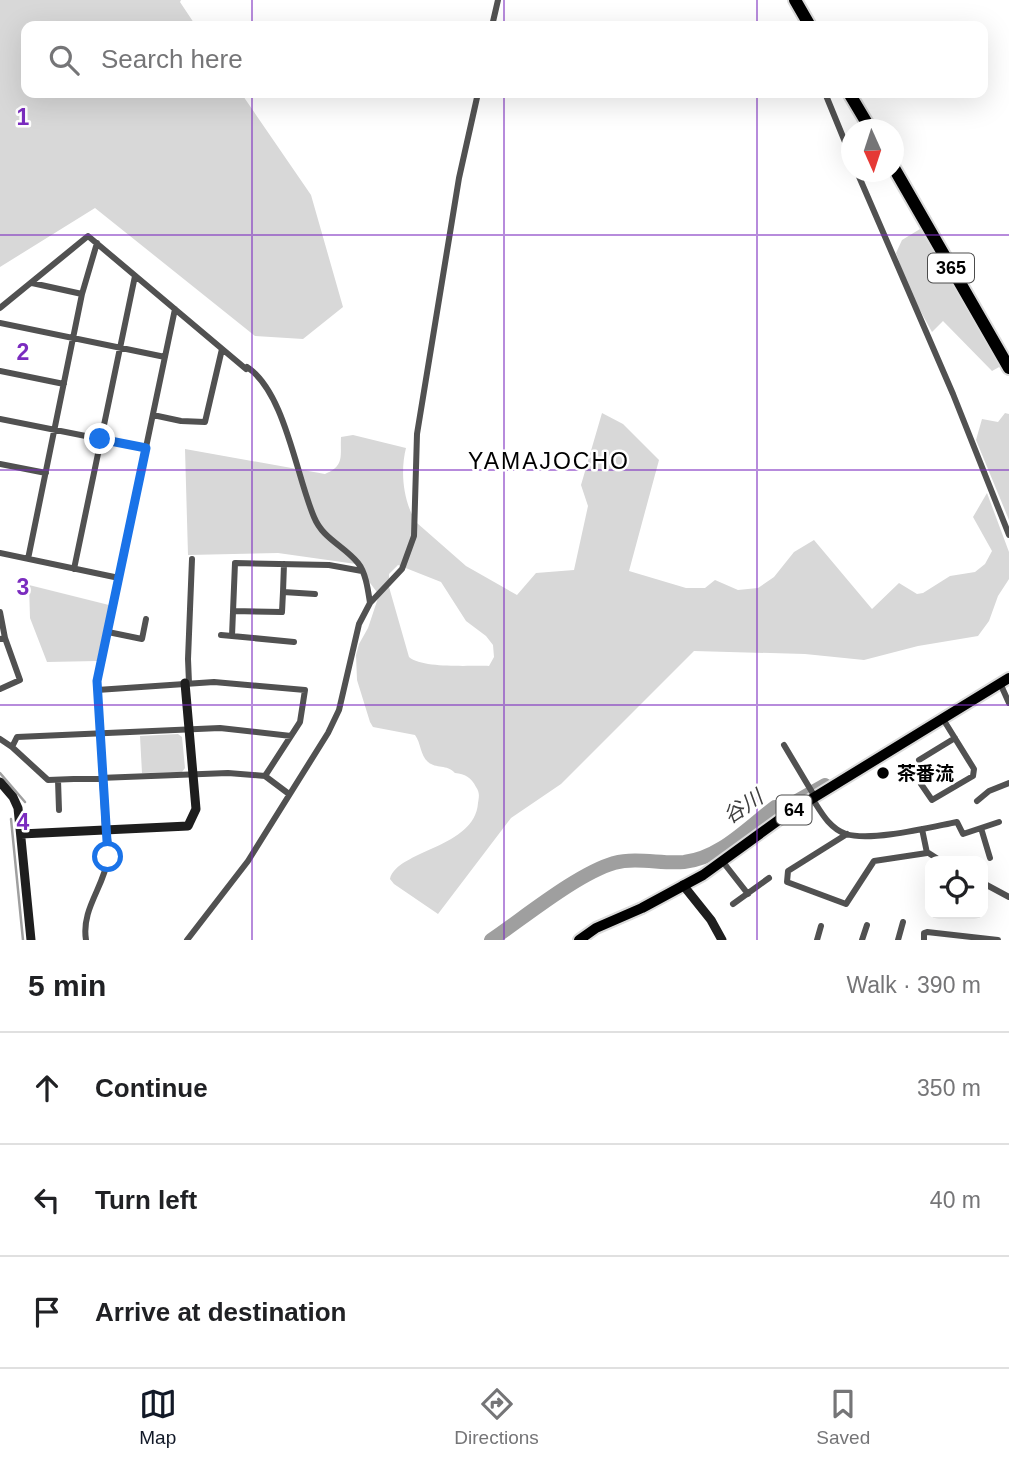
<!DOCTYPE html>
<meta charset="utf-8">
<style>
:root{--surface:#fff;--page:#f2f2f2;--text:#202124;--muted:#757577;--line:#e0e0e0;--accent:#111827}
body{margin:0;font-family:Helvetica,"Noto Sans JP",sans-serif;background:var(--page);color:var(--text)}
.controls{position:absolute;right:21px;bottom:21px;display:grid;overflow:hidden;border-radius:14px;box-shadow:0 7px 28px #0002}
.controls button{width:63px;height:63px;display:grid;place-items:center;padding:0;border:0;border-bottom:2px solid var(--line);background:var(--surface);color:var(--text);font:35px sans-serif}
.compass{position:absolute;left:841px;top:119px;width:63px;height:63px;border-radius:50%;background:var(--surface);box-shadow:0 7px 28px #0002;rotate:177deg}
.stop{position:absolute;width:21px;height:21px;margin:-16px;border:5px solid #1a73e8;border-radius:50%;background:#fff}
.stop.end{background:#1a73e8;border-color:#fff;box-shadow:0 2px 7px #0008}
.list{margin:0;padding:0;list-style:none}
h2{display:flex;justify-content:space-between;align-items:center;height:91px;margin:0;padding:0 28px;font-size:30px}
h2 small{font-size:23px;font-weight:400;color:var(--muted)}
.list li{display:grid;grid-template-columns:46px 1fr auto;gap:21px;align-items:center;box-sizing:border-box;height:112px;padding:0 28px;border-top:2px solid var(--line)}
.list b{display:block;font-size:26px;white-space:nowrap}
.list em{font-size:23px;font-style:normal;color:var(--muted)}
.icon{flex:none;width:38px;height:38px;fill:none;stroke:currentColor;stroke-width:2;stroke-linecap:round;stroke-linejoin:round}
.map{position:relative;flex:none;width:1009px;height:940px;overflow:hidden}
.search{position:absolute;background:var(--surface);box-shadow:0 7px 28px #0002;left:21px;right:21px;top:21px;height:77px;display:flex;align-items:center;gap:18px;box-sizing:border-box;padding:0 24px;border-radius:14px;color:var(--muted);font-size:26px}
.sheet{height:427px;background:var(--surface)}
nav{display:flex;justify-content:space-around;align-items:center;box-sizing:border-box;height:98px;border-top:2px solid var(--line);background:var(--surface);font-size:19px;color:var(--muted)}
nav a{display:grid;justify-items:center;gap:4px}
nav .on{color:var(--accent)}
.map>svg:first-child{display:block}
.green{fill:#d8d8d8;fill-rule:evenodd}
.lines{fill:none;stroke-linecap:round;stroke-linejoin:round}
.stream{stroke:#9f9f9f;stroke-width:2.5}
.river{stroke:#9f9f9f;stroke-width:14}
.primary-casing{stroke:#dbdbdb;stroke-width:14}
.highway-casing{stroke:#dbdbdb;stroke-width:16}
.street{stroke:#515151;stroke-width:6}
.secondary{stroke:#1e1e1e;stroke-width:9}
.primary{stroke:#000;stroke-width:10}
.highway{stroke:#000;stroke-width:12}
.route{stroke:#1a73e8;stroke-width:9}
.grid{fill:none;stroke:#7b2cbf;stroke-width:2;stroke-opacity:0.55}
.poi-dot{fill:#000;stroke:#fff;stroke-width:2.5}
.labels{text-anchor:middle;stroke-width:5;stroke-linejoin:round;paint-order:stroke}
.shield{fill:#fff;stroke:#4c4c4c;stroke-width:2}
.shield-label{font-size:18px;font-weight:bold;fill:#000}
.poi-label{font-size:19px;font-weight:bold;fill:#000;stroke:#fff;text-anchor:start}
.water-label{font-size:21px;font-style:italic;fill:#404040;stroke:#fff}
.quarter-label{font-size:23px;letter-spacing:2px;fill:#000;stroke:#fff}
.grid-label{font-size:23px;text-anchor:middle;font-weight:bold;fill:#7b2cbf;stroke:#fff;stroke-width:5;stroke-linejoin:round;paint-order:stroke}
</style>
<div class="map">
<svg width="1009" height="940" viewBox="0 0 1009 940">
<rect width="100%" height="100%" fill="#fff"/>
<path class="green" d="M 0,0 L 181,0 L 180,2 L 196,26 L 26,26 L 26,93 L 241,93 L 311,195 L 343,307 L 303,339 L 255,336 L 95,208 L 0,267 Z
M 920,229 L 1001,366 L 992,371 L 943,321 L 932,332 L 910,292 L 896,253 L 902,240 Z
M 602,413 L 623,424 L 659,460 L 629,571 L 686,588 L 705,588 L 715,580 L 738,590 L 758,588 L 774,577 L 794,552 L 814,540 L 872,609 L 899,583 L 917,594 L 923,593 L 950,576 L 975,572 L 985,564 L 992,551 L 973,517 L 987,493 L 1009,552 L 1009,579 L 998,596 L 989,621 L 978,636 L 918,646 L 864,660 L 805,654 L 694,651 L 561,784 L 511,818 L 438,914 L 394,884 L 390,879 C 397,850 475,848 478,803 C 479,796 480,793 476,787 C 471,777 465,774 455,773 C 447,764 436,769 428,762 C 420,755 421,743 415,735 L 373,727 L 370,722 L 357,680 L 356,655 L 359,644 L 368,628 L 379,595 L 356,564 L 278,553 L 188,555 L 185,449 L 325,474 C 345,465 340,457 341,437 L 353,435 L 406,448 C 400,471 403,503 417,523 L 466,566 L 517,595 L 536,573 L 574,570 L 588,506 L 581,485 ZM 398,565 L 441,582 L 466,621 L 486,636 L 493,645 L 494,657 L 489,666 C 470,665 423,669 409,657 L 389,587 L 389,574 Z
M 1005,413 L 1009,414 L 1009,520 L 976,440 L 982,419 L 998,422 Z
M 29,585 L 109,605 L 97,661 L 47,662 L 30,618 Z
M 178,734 L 182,737 L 185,768 L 182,772 L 142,773 L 140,736 Z"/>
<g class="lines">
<path class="stream" d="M 0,773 L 25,802
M 11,819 L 23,940"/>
<path class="river" d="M 491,940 C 525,917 577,874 614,863 C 637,857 661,864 684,862 C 720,858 747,828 775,807 L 786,807 L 825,785"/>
<g class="primary-casing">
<path id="primary" d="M 579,940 L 596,928 L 642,908 L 703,875 L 787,814 L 1009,678"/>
</g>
<g class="highway-casing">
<path id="highway" d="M 795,0 L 810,26
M 849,93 L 871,130
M 894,168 L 1009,368"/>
</g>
<path class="street" d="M 492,26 L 498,0
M 825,93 L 852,159
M 857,172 L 953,394 L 1009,535
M 32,283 L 82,294
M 0,308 L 88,236 L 246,369 L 247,367 C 285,392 296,475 314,517 C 323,539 343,545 358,563 C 366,573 368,590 370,603 L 359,624 L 339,710 L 328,733 L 248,861 L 187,940
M 0,323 L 165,357
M 0,371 L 64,384
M 153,415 L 181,421 L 205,422 L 222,349
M 0,419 L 146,448
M 0,464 L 46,473
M 0,553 L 119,578
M 28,559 L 82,294 L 97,243
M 74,569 L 135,276
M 283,592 L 284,564
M 370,603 L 402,569 L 414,536 L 417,434 L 459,178 L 478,93
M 233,611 L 282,612 L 283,592 L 315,594
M 0,612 L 5,638
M 108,632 L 142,639 L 146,619
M 221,635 L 232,636 L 235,563 L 329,565 L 362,571
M 232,636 L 294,642
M 0,639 L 5,638 L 20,680 L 0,689
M 189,683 L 188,659 L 192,559
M 1000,683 L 1009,703
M 97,690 L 214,682 L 305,690 L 300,722 L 265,776
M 0,739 L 12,747
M 784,745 L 815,797
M 919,760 L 955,738
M 58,780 L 59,810
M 921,784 L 932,800 L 973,776 L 974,769 L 943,719
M 289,794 L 265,776 L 228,773 L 48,780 L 12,747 L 17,737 L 220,728 L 291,736
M 812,798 C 821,812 829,828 846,834 C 871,842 931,827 957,822 L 963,834 L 999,822
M 977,801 L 989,791 L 1009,783
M 981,828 L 990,858
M 105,829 L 97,681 L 175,309
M 847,834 L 788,871 L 787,882 L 846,904 L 874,861 L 927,853 L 922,829
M 927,852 L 941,861
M 723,862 L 748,894
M 983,883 L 1009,897
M 733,904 L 769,878
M 86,940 C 81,909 104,887 108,858 C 110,849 108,838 107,829
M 817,940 L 821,926
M 862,940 L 867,925
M 898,940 L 903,922
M 924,940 L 924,933 L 927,932 L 998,940"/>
<path class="secondary" d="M 0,782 L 13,797 L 18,808 L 31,940
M 21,834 L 188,826 L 196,809 L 185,683
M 683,885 L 711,920 L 722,940"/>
<use href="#primary" class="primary"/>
<use href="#highway" class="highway"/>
</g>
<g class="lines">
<path class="route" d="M 100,439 L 146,448 L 97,681 L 108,857"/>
</g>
<path class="grid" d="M 252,0 L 252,26M 504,0 L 504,26M 757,0 L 757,26M 252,93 L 252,940M 504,93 L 504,940M 757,93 L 757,940M 0,235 L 1009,235M 0,470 L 1009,470M 0,705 L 1009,705"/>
<circle class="poi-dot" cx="883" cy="773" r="7"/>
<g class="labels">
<g class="shield">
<rect x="928" y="253.5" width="46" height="29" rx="5"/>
<rect x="776.5" y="795.5" width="35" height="29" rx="5"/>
</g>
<g class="shield-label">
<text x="951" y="274">365</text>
<text x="794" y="816">64</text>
</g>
<g class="poi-label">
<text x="897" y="780">茶番流</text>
</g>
<g class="water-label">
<text transform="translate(743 807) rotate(-34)" y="7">谷川</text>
</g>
<g class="quarter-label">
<text x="549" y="469">YAMAJOCHO</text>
</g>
</g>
<g class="grid-label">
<text x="23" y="125">1</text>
<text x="23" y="360">2</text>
<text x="23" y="595">3</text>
<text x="23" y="830">4</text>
</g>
</svg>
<div class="controls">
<button><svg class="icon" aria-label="locate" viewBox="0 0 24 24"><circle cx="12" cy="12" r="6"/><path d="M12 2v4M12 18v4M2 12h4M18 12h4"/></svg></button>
</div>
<svg class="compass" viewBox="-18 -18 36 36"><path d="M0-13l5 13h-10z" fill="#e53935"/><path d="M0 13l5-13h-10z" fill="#757577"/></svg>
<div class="stop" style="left:108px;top:857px"></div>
<div class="stop end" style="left:100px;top:439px"></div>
<div class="search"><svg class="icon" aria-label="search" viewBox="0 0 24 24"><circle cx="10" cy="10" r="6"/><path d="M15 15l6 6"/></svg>Search here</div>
</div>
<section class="sheet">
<h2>5 min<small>Walk · 390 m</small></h2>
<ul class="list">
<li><svg class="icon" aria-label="ahead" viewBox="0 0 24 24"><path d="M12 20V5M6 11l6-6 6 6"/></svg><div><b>Continue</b></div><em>350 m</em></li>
<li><svg class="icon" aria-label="left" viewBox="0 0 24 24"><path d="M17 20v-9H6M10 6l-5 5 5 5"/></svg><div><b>Turn left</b></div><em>40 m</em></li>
<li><svg class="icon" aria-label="arrive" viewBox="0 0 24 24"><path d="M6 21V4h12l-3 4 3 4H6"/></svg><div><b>Arrive at destination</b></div></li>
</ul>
</section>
<nav>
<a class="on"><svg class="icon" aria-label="map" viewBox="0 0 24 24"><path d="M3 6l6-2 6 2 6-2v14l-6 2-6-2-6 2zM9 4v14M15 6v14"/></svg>Map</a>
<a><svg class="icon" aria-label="directions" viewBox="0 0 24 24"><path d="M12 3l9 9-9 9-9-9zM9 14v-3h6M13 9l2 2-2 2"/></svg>Directions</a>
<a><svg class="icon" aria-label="saved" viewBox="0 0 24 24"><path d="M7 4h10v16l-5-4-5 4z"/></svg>Saved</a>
</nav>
